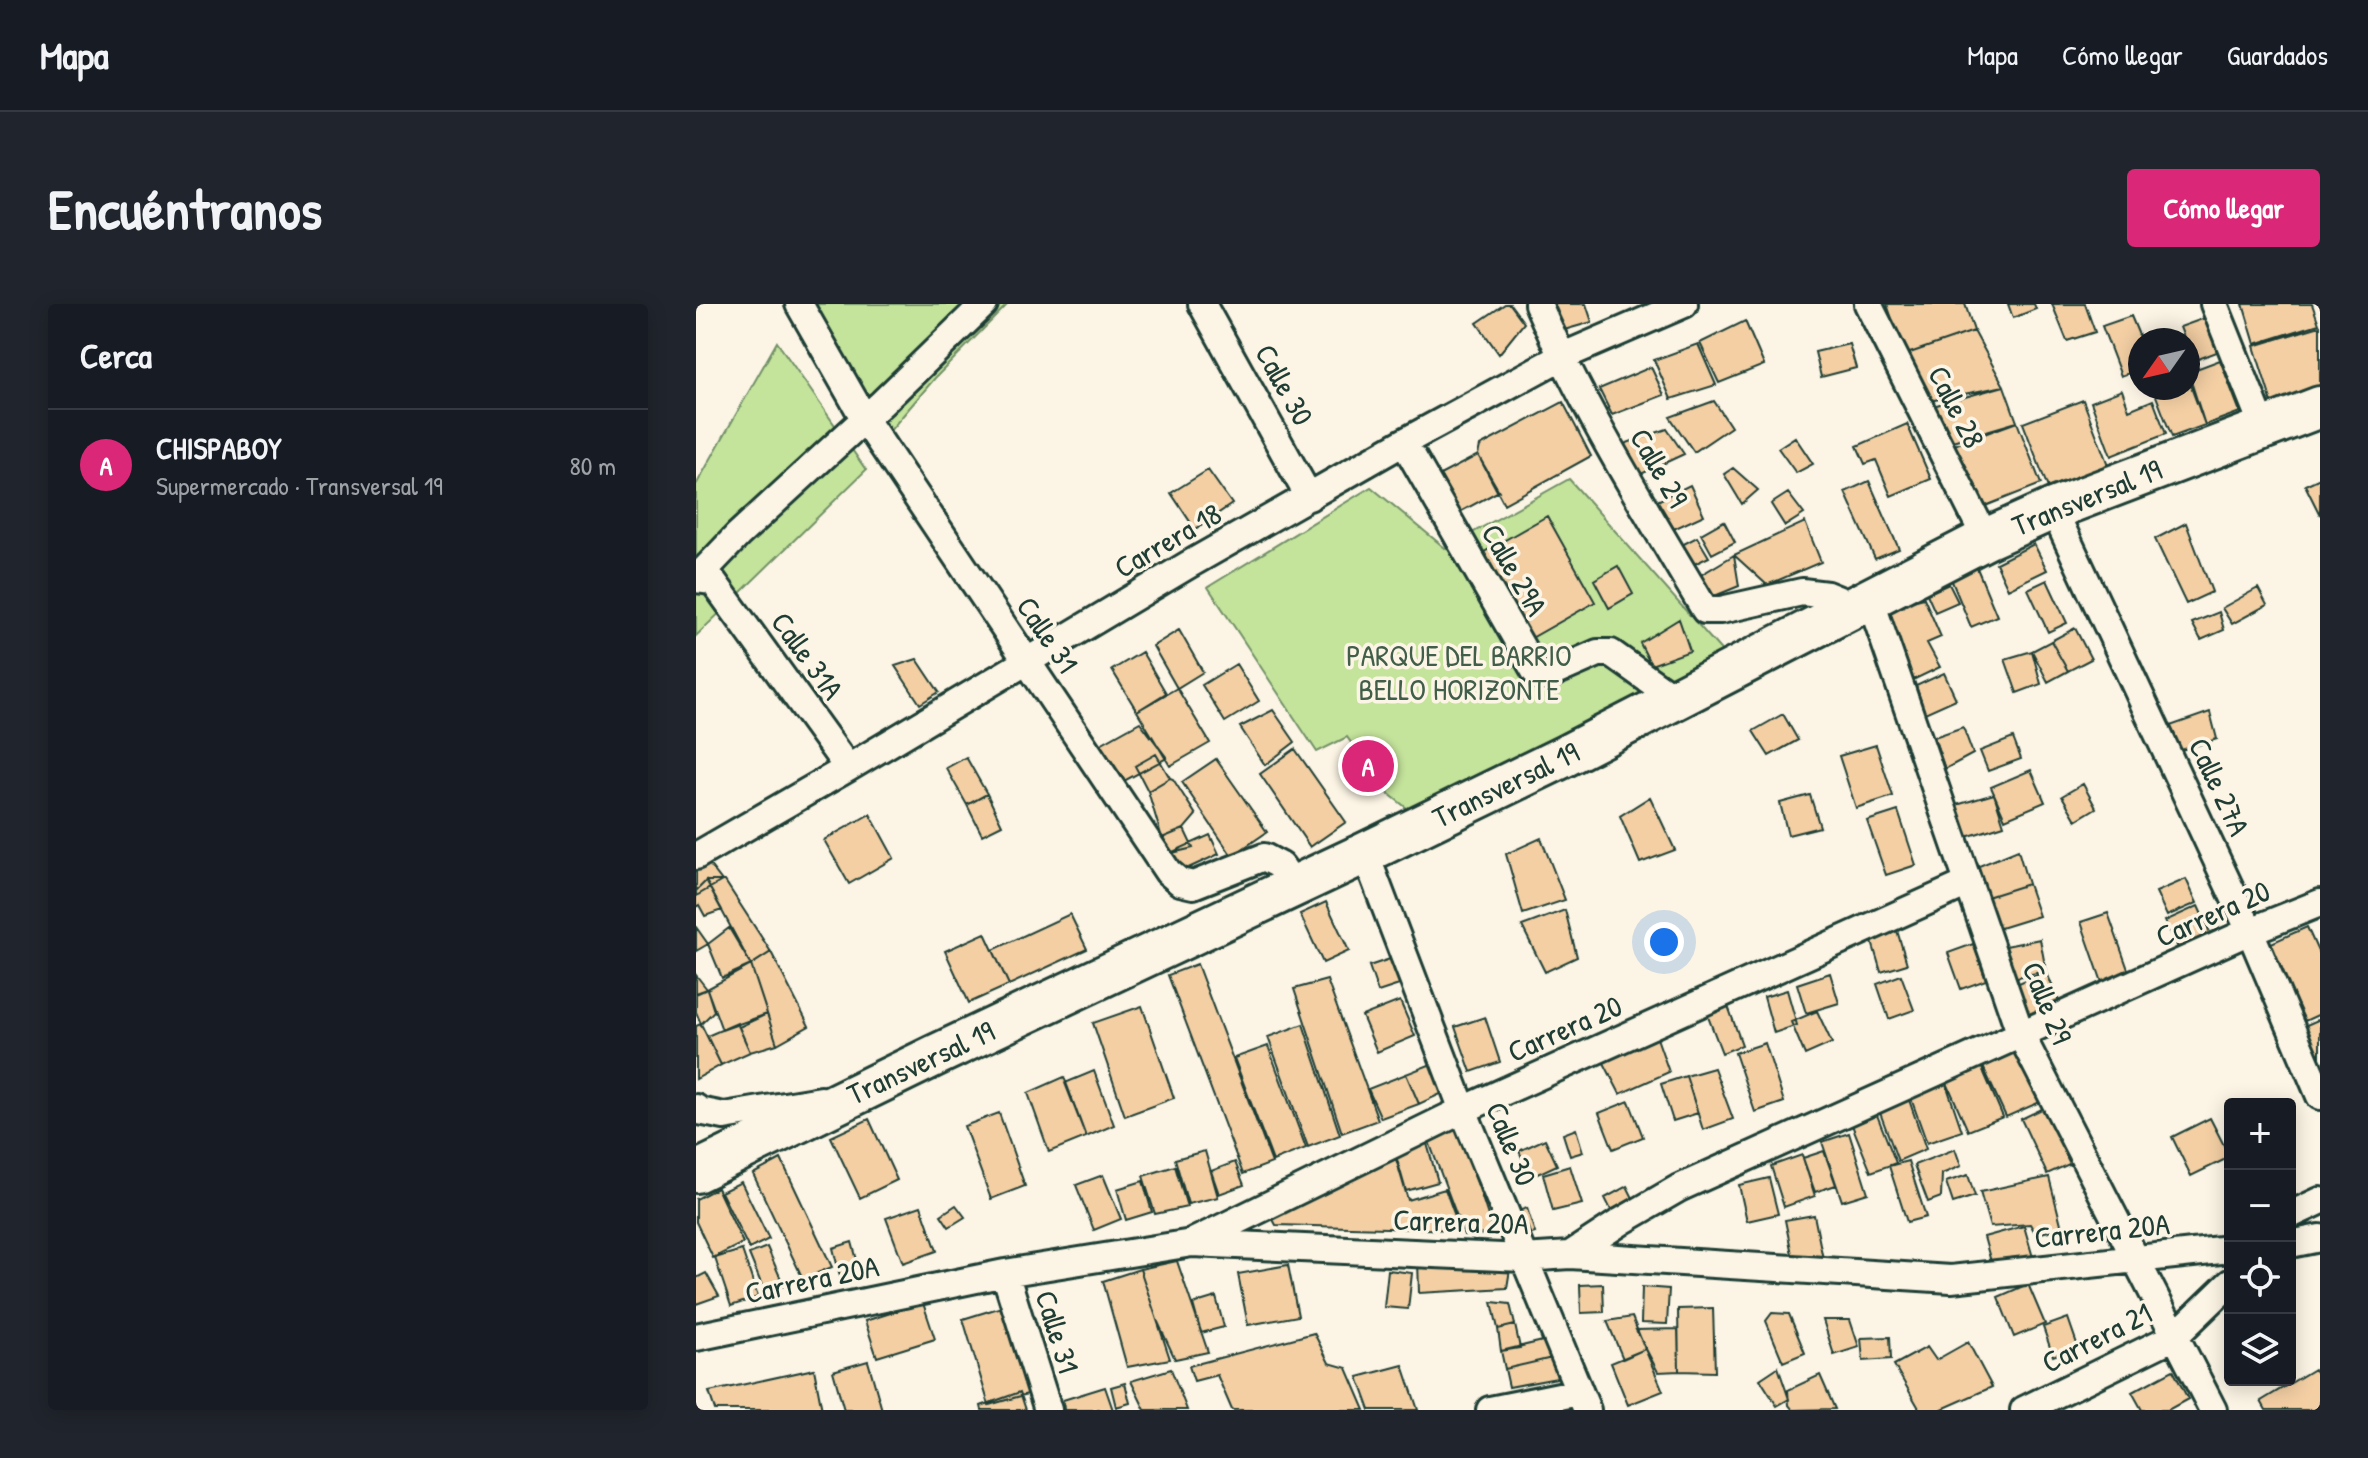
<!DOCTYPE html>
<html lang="es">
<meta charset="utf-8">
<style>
:root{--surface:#171b24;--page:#20242c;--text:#f1f3f6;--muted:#9ea1a6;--line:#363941;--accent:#db2777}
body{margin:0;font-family:"Patrick Hand",sans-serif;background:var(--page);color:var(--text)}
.controls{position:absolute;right:24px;bottom:24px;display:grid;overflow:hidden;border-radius:8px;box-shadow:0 4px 20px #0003}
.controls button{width:72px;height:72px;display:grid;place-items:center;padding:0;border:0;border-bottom:2px solid var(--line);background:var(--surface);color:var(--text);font:40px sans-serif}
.compass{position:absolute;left:1432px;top:24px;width:72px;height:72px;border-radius:50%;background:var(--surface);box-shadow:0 4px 20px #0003;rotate:236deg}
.you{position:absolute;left:968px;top:638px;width:28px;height:28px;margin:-20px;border:6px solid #fff;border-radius:50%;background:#1a73e8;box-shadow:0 0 0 12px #1a73e833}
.badge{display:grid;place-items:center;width:52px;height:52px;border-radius:50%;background:var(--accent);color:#fff;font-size:26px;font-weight:700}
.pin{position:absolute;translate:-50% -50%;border:4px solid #fff;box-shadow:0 2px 8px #0006}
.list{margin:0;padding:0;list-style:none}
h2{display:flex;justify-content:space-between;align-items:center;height:104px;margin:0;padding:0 32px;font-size:34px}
h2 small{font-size:26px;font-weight:400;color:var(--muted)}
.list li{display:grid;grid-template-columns:52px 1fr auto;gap:24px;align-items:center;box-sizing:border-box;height:112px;padding:0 32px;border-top:2px solid var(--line)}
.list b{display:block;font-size:30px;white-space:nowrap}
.list p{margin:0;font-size:26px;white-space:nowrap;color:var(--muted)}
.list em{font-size:26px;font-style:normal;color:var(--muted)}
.icon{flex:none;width:44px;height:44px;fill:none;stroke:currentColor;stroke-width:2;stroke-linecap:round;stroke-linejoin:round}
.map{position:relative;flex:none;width:1624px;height:1106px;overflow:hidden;border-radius:8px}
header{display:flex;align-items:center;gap:48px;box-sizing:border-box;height:112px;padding:0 40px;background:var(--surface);border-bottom:2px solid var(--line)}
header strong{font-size:38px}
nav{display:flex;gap:44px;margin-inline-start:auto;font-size:28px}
.intro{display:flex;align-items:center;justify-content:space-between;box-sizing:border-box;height:192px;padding:0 48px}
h1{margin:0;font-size:56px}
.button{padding:20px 36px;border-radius:8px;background:var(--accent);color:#fff;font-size:28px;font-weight:700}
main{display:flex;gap:48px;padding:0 48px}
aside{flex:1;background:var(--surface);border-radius:8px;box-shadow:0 4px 20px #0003}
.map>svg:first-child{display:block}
.green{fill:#c4e39b;stroke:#729068;stroke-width:2}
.building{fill:#f4cfa4;stroke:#1f3d34;stroke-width:2}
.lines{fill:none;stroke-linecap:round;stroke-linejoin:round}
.street-casing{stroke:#1f3d34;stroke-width:32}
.primary-casing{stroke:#1f3d34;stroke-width:46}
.street{stroke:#fcf5e5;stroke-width:26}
.primary{stroke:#fcf5e5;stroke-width:40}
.labels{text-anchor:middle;stroke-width:7;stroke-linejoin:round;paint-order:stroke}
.street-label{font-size:30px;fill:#1f3d34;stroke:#fcf5e5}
.park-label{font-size:30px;fill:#405e49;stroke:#fcf5e5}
</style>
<header>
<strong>Mapa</strong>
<nav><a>Mapa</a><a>Cómo llegar</a><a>Guardados</a></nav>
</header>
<div class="intro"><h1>Encuéntranos</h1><a class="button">Cómo llegar</a></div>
<main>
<aside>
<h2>Cerca<small></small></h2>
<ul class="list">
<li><span class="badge">A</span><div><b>CHISPABOY</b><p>Supermercado · Transversal 19</p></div><em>80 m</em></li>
</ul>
</aside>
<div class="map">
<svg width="1624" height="1106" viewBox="0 0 1624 1106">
<rect width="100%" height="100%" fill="#fcf5e5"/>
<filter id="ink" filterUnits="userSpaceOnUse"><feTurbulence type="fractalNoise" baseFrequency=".0125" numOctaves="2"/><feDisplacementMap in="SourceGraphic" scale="16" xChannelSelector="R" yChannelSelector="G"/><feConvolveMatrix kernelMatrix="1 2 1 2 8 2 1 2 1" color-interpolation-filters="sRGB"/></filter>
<g filter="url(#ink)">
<path class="green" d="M 98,0 L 312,0 L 239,74 L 186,136 Z
M 81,38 L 170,166 L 0,332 L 0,181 Z
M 873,175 L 1046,370 L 735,523 L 688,486 L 651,433 L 621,448 L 512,283 L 675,183 L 749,244 Z"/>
<path class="building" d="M 809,0 L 814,0 L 828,19 L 803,50 L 781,19 Z
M 858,0 L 890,0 L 896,18 L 868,26 Z
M 1191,0 L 1269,0 L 1278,27 L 1208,51 Z
M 1312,0 L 1338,0 L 1340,5 L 1317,14 Z
M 1356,0 L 1389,0 L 1399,28 L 1371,37 Z
M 1547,0 L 1616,0 L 1623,20 L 1559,40 Z
M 1435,12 L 1445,36 L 1444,65 L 1425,72 L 1406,22 Z
M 1509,14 L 1521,48 L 1497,57 L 1492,45 L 1492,36 L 1489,36 L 1484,23 Z
M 1049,17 L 1068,61 L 1023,79 L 1004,39 Z
M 1624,22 L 1624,84 L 1576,99 L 1558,42 Z
M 1278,27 L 1308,82 L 1233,97 L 1208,51 Z
M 1002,40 L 1020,81 L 975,95 L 958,56 Z
M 1153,40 L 1160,64 L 1125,73 L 1119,48 Z
M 1524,56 L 1544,108 L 1509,121 L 1492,68 Z
M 955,63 L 968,91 L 916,111 L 903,85 Z
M 1492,75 L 1509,121 L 1476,133 L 1457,84 L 1492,84 Z
M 1308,82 L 1321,118 L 1253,138 L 1237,102 Z
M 1426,86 L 1433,106 L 1457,96 L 1470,130 L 1415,152 L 1395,98 Z
M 1387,96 L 1412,161 L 1352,184 L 1327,119 Z
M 1018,97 L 1035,123 L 998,148 L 974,113 Z
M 867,98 L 895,152 L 808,200 L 782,151 L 784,142 Z
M 1321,118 L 1345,180 L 1287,203 L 1258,141 Z
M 1211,120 L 1235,175 L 1195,192 L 1180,156 L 1169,160 L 1161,142 Z
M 971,125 L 988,150 L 943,171 L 925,141 Z
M 1099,133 L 1117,160 L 1100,169 L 1082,144 Z
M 782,151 L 803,187 L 764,208 L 744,171 Z
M 1037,164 L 1062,186 L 1046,200 L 1028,170 Z
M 512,166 L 536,200 L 499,225 L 475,189 Z
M 1624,174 L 1624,211 L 1609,181 Z
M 1173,177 L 1203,245 L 1179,255 L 1149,188 Z
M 994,181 L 1008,211 L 969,229 L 955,200 Z
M 1092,189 L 1108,210 L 1089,222 L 1075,200 Z
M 851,212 L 899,298 L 832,336 L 776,255 Z
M 1028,217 L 1039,238 L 1016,250 L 1005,230 Z
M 1109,218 L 1125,258 L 1071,281 L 1038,251 Z
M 1490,219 L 1516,288 L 1490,300 L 1459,235 Z
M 1001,233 L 1013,253 L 990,264 L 980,244 Z
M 1338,240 L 1351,266 L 1312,285 L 1300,259 Z
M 1038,251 L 1043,282 L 1016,293 L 998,275 Z
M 922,262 L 937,290 L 913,304 L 898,276 Z
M 1281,264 L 1301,312 L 1275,323 L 1255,275 Z
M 1351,276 L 1371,319 L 1352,328 L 1332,285 Z
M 1253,280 L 1262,298 L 1239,308 L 1231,290 Z
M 1562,284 L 1571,301 L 1536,320 L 1526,304 Z
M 1228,294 L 1245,333 L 1231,339 L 1244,363 L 1213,378 L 1187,310 L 1205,300 Z
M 1523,308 L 1528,326 L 1505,336 L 1496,319 Z
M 983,315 L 994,347 L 955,361 L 944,339 Z
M 1379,324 L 1395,355 L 1372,367 L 1355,337 Z
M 483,326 L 507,368 L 481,384 L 457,342 Z
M 1355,337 L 1372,367 L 1352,378 L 1336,347 Z
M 1336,347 L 1345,380 L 1321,389 L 1309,355 Z
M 446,348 L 470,389 L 441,407 L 416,366 Z
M 221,355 L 243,388 L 224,400 L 199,362 Z
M 540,360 L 563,397 L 529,418 L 506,381 Z
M 1248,369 L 1260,395 L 1229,409 L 1220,382 Z
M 481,384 L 514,439 L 474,462 L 441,407 Z
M 577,406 L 599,438 L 569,461 L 544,423 Z
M 1514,408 L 1521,435 L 1485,446 L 1474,422 Z
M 1087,410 L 1102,436 L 1073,452 L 1057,427 Z
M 444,418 L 471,454 L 428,477 L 401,442 Z
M 1267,423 L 1277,450 L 1249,465 L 1238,433 Z
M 1317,434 L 1325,455 L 1292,467 L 1284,447 Z
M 1180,441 L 1197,492 L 1160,504 L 1143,452 Z
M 599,445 L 650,518 L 614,543 L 564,470 Z
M 460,450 L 474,474 L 452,487 L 439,462 Z
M 270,453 L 291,490 L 271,501 L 250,464 Z
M 520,455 L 571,528 L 536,552 L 486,478 Z
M 1335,466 L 1349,498 L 1309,515 L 1295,483 Z
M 474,474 L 477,475 L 500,511 L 488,525 L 466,534 L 452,487 Z
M 1387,480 L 1400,504 L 1380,516 L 1366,492 Z
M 291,490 L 306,521 L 286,531 L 271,501 Z
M 1298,490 L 1308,521 L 1267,534 L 1257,502 Z
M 1114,491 L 1124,523 L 1092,531 L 1084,499 Z
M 954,493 L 979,546 L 944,559 L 924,512 Z
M 1202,507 L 1220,561 L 1190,571 L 1171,517 Z
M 174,510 L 198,554 L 153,580 L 128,536 Z
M 488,525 L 497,544 L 472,550 L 466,534 Z
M 514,531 L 523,550 L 488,566 L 472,550 Z
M 845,534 L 869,596 L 827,610 L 810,550 Z
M 1322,546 L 1332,580 L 1288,594 L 1278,564 Z
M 13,560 L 26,577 L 0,592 L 0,566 Z
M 1490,575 L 1501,599 L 1471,612 L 1460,588 Z
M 10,577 L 26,606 L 9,612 L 3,601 L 0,603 L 0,587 Z
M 10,577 L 29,577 L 75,648 L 55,661 Z
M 1332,580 L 1343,612 L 1298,626 L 1288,594 Z
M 630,598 L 653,647 L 627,659 L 604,610 Z
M 1502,602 L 1517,635 L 1484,648 L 1469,617 Z
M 869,606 L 881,653 L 849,668 L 826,622 Z
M 1412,609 L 1435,674 L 1408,684 L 1385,618 Z
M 374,610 L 391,645 L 313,681 L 297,646 Z
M 0,623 L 12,640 L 0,647 Z
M 1200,623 L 1211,660 L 1185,668 L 1174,631 Z
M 1611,623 L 1624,652 L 1624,710 L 1609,717 L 1573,640 Z
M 33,624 L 55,661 L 26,674 L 12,640 Z
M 289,629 L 313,681 L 273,699 L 249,647 Z
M 1344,635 L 1350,667 L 1312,675 L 1305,643 Z
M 1277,640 L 1290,676 L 1265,685 L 1252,649 Z
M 75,648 L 113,722 L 81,740 L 55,661 Z
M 697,654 L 706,680 L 682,688 L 673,662 Z
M 501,660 L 576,859 L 547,870 L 472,671 Z
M 55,661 L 71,710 L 26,726 L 11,685 Z
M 1350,667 L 1365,702 L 1327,715 L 1316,682 Z
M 1134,669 L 1143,699 L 1110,709 L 1101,680 Z
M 0,671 L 11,685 L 0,690 Z
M 1205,671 L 1218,706 L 1193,715 L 1181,680 Z
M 631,676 L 682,816 L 646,829 L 598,685 Z
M 11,685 L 18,707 L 5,720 L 0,708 L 0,689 Z
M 1091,686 L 1101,721 L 1078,729 L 1068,693 Z
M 704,697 L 719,732 L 681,748 L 666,712 Z
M 446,702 L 478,794 L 429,812 L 397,719 Z
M 1032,702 L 1046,741 L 1026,749 L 1011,710 Z
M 1121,707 L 1136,739 L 1109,751 L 1095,718 Z
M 71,710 L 81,740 L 54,748 L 43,723 Z
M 789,713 L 804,758 L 775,768 L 759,723 Z
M 1624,715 L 1624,755 L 1621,756 L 1608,722 Z
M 41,719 L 54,748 L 25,761 L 11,732 Z
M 5,720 L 25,761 L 0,775 L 0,722 Z
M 607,720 L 644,831 L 612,843 L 572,733 Z
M 961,734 L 973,768 L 924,790 L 907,757 Z
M 1326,736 L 1353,794 L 1310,813 L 1284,756 Z
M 1069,739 L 1088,798 L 1059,808 L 1039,749 Z
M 572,742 L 610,844 L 577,857 L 538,754 Z
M 1283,757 L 1307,813 L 1272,827 L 1248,772 Z
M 738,759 L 749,788 L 723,800 L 710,770 Z
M 1018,764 L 1037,815 L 1007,826 L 990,772 Z
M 398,767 L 418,821 L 390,833 L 369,779 Z
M 710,770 L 723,800 L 685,814 L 672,785 Z
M 990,772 L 1002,809 L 977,817 L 965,780 Z
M 368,773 L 390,833 L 353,848 L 332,789 Z
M 1248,774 L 1266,827 L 1231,839 L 1212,786 Z
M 1212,793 L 1230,845 L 1202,857 L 1183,806 Z
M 933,797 L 947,833 L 917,845 L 903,809 Z
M 1354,801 L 1380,857 L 1351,870 L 1325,815 Z
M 1179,806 L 1200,859 L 1175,868 L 1154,816 Z
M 303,809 L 329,882 L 295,895 L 268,822 Z
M 1514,814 L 1534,853 L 1495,872 L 1476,833 Z
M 173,815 L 201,876 L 164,894 L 135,833 Z
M 763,824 L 798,930 L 768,931 L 732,835 Z
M 880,825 L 887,848 L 874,852 L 867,830 Z
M 1153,829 L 1172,889 L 1146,897 L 1126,838 Z
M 849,835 L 861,861 L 835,873 L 823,847 Z
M 730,836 L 742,878 L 710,887 L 698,845 Z
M 1259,845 L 1265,862 L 1246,870 L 1245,893 L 1232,898 L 1218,861 Z
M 509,847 L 522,893 L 492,900 L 479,855 Z
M 1128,847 L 1140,881 L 1119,888 L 1107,854 Z
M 1106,851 L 1119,892 L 1088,903 L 1075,862 Z
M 85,855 L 136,963 L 107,975 L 57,870 Z
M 700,855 L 712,896 L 749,885 L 764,926 L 580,921 L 573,908 Z
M 1212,857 L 1230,913 L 1211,918 L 1193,862 Z
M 539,858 L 548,881 L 523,890 L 515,867 Z
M 479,862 L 491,903 L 459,910 L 447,872 Z
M 874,862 L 886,900 L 857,907 L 847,870 Z
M 407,871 L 425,915 L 398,926 L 380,881 Z
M 1272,871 L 1279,892 L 1257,899 L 1250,878 Z
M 1353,873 L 1366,924 L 1340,930 L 1334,920 L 1294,923 L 1284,888 Z
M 1073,874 L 1082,910 L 1051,917 L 1043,881 Z
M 447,877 L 456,908 L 430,916 L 421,885 Z
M 45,878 L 73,935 L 53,945 L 25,888 Z
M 931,882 L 937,894 L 915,906 L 909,894 Z
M 21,884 L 47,939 L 17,954 L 0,918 L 0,895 Z
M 260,901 L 269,913 L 253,923 L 245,911 Z
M 225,902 L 241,947 L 207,959 L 190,914 Z
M 831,904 L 839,929 L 825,933 L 816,909 Z
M 1118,911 L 1127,955 L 1098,960 L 1089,916 Z
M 1328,922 L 1338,957 L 1295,958 L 1288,933 Z
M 156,938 L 164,967 L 144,972 L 137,944 Z
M 71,943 L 88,982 L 69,989 L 53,950 Z
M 46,946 L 62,993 L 35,1002 L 19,954 Z
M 722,956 L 815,959 L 811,984 L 723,989 Z
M 481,957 L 512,1048 L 479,1055 L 461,1016 L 444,965 Z
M 592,961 L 602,1012 L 552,1021 L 542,970 Z
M 444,965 L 474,1055 L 431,1063 L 407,977 Z
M 692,966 L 716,969 L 712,1005 L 688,1003 Z
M 10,969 L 23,992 L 0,1000 L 0,974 Z
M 907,980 L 908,1008 L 885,1009 L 884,981 Z
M 1332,980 L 1349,1020 L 1318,1033 L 1302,993 Z
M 946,983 L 973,985 L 971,1020 L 945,1019 Z
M 520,993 L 528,1023 L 505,1029 L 497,1000 Z
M 796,998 L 814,1000 L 819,1021 L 802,1025 Z
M 227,999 L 239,1035 L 181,1053 L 169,1017 Z
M 309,1002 L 335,1089 L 293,1101 L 267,1015 Z
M 1017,1004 L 1019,1068 L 983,1067 L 982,1005 Z
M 1076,1009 L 1093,1010 L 1109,1049 L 1087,1058 L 1070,1017 Z
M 936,1013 L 949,1045 L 927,1055 L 911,1017 Z
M 1372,1014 L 1382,1043 L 1357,1052 L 1347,1023 Z
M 1127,1016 L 1154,1016 L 1163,1043 L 1138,1051 Z
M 819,1021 L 824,1044 L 805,1047 L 802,1025 Z
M 982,1025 L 983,1067 L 962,1068 L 940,1026 Z
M 618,1029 L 633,1059 L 651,1064 L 669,1106 L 536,1106 L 521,1071 L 498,1077 L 493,1062 Z
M 1194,1033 L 1195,1055 L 1167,1057 L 1165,1034 Z
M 851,1036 L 856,1054 L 809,1065 L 805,1047 Z
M 1272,1038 L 1296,1083 L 1244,1106 L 1224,1106 L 1198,1061 L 1231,1043 L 1240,1056 Z
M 949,1045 L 967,1087 L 932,1101 L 915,1059 Z
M 856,1054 L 861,1074 L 813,1083 L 809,1065 Z
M 172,1057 L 186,1106 L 148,1106 L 137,1067 Z
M 707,1061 L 722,1106 L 674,1106 L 662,1073 Z
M 1082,1063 L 1093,1095 L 1081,1102 L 1064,1075 Z
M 118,1065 L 126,1106 L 19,1106 L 13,1088 Z
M 475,1065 L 491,1106 L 449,1106 L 435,1077 Z
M 1618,1065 L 1624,1074 L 1624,1106 L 1570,1106 L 1565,1097 Z
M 1477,1066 L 1492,1095 L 1472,1106 L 1446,1106 L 1436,1088 Z
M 1124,1071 L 1139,1105 L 1097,1106 L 1093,1101 L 1092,1086 Z
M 429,1079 L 434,1099 L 420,1103 L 415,1083 Z
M 409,1083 L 417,1106 L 368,1106 L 367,1096 Z
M 324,1088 L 330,1106 L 286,1106 L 285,1102 Z"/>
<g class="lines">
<g class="street-casing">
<path id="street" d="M 103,0 L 168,114 L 472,568 L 484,578 L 497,581 L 568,553 L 585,562 L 599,582
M 506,0 L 613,193
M 842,0 C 888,107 950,206 1009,306 L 1025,306 L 1106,288 L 1131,291 L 1158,302
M 1172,0 L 1290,235
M 1518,0 L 1568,125
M 708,138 L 839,367 L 845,372 L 852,371 L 902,349 L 915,349 L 981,396
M 1357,205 L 1554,627 L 1624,792
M 0,275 L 42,231 L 186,99 L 288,0
M 0,275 L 17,277 L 152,464
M 1174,295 L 1325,731 L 1517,1106
M 669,549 L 767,806 L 891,1106
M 0,552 L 152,464 L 492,261 L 708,138 L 865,53 L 988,0
M 0,804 L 3,807 L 28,812 L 125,796
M 1594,911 L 1624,897
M 499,937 L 767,806 L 1272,579
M 1594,940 L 1624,934
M 874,951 L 926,917 L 983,884 L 1554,627 L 1624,599
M 309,969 L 352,1106
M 0,1033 L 309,969 L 496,939 L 827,954 L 874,951 L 1255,975 L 1534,945
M 794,1106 L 883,1088
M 1328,1106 L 1479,1032 L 1534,979"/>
</g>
<g class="primary-casing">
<path id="primary" d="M 0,868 L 238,752 L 669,549 L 869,452 L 1290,235 L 1357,205 L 1624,103"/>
</g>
<use href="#street" class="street"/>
<use href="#primary" class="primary"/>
</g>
</g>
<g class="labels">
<g class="street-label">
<text transform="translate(588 81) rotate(61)" y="10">Calle 30</text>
<text transform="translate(1260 103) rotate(63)" y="10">Calle 28</text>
<text transform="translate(963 164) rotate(60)" y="10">Calle 29</text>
<text transform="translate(1391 194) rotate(-22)" y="10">Transversal 19</text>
<text transform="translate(472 237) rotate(-30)" y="10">Carrera 18</text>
<text transform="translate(818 266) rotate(60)" y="10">Calle 29A</text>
<text transform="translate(351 331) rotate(56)" y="10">Calle 31</text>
<text transform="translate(111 352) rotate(54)" y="10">Calle 31A</text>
<text transform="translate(810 481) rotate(-26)" y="10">Transversal 19</text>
<text transform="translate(1523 483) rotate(65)" y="10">Calle 27A</text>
<text transform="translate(1517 610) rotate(-24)" y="10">Carrera 20</text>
<text transform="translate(1351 699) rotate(68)" y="10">Calle 29</text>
<text transform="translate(869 725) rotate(-24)" y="10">Carrera 20</text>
<text transform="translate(225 759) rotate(-25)" y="10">Transversal 19</text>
<text transform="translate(815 840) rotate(68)" y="10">Calle 30</text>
<text transform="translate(765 918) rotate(2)" y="10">Carrera 20A</text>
<text transform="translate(1406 927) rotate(-6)" y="10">Carrera 20A</text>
<text transform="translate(116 976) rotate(-12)" y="10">Carrera 20A</text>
<text transform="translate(361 1028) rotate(73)" y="10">Calle 31</text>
<text transform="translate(1401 1034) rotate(-27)" y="10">Carrera 21</text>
</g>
<g class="park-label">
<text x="763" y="362">PARQUE DEL BARRIO<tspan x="763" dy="34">BELLO HORIZONTE</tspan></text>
</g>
</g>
</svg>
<div class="controls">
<button>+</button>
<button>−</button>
<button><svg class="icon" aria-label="locate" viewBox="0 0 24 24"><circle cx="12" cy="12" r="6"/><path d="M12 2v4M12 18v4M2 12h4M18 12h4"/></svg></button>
<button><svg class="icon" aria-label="layers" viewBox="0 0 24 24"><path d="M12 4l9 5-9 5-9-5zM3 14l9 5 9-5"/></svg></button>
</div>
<svg class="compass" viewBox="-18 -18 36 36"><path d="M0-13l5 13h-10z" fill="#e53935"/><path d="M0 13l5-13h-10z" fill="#9ea1a6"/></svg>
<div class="you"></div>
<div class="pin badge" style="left:672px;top:462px">A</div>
</div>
</main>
